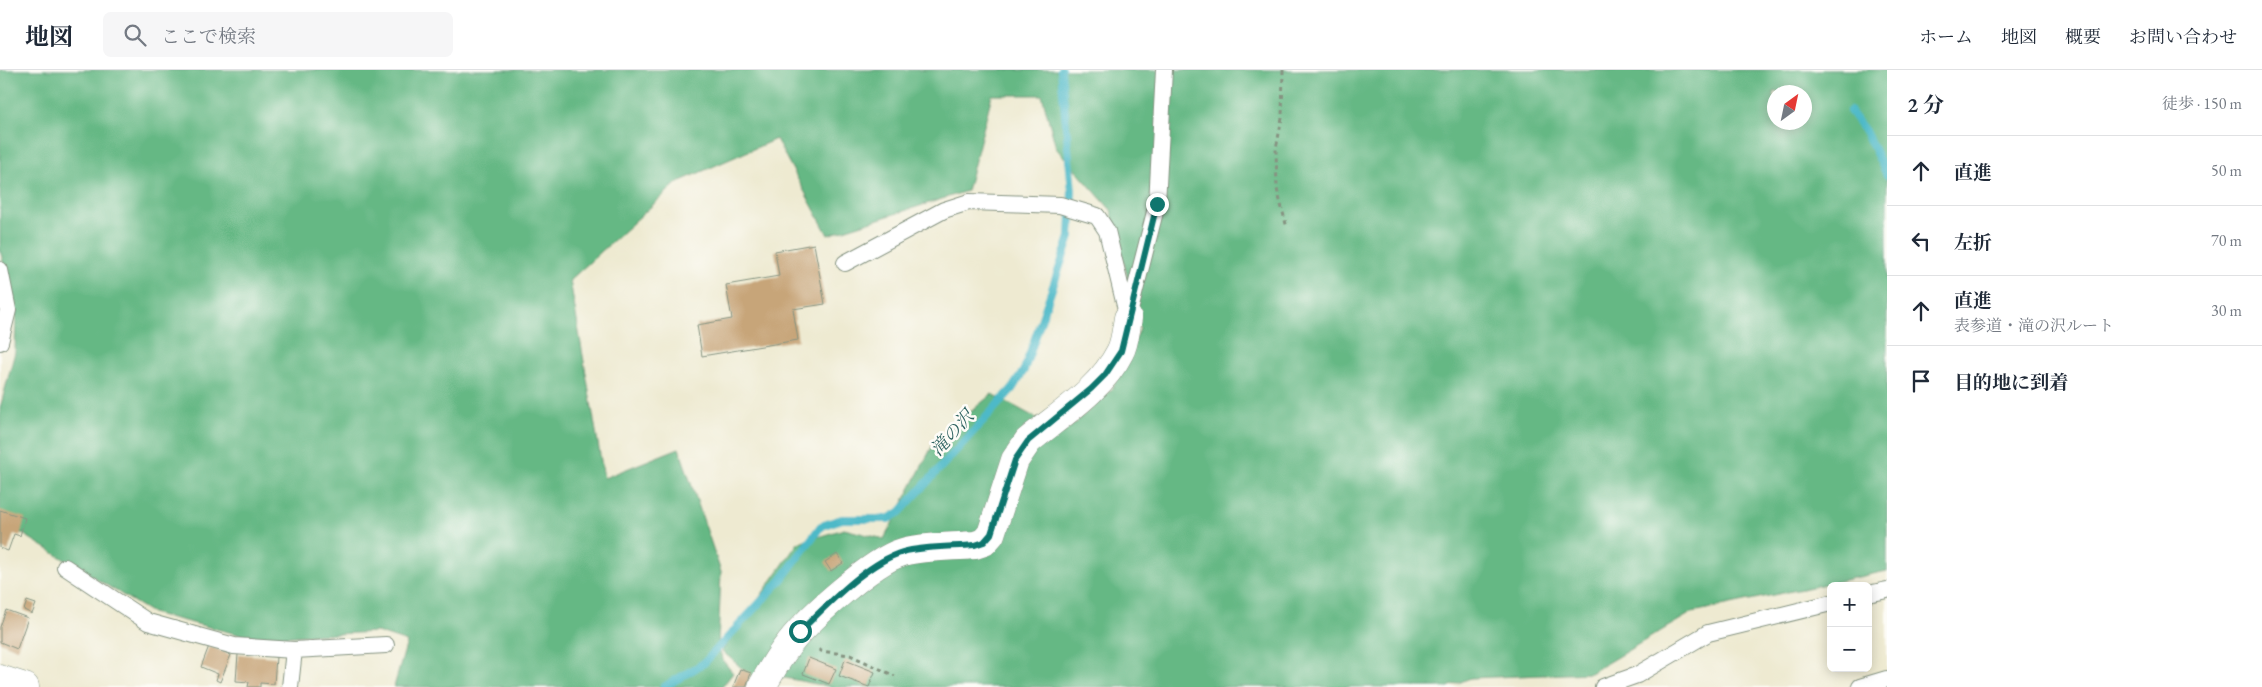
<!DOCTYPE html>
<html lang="ja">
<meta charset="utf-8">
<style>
:root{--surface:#fff;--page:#f6f6f7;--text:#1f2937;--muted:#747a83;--line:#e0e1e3}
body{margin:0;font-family:"EB Garamond","Noto Serif JP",serif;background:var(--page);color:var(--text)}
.controls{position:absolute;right:15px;bottom:15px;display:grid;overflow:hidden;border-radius:8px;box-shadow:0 2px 12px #0003}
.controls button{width:45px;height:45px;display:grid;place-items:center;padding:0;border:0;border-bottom:1px solid var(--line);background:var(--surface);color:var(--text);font:25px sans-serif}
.compass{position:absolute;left:1767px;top:15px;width:45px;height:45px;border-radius:50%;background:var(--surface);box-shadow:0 2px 12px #0003;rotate:33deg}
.stop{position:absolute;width:15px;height:15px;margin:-11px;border:4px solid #0f766e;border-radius:50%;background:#fff}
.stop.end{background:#0f766e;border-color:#fff;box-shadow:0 1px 5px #0008}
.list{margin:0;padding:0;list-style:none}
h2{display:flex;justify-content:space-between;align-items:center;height:65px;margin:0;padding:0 20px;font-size:21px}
h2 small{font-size:16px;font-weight:400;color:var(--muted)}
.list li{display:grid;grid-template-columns:32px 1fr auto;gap:15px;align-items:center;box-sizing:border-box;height:70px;padding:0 20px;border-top:1px solid var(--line)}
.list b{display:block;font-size:19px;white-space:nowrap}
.list p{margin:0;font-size:16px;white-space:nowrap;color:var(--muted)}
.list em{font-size:16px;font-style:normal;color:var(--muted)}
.icon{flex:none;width:28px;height:28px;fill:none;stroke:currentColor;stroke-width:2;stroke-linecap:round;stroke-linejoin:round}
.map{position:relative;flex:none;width:1887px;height:617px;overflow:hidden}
header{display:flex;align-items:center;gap:30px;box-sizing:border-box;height:70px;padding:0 25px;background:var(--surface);border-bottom:1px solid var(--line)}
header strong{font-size:24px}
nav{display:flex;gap:28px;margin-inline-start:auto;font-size:18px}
.search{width:350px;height:45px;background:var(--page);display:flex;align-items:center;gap:12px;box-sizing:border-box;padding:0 18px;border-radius:8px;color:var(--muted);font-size:19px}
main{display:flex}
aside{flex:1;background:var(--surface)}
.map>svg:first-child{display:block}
.forest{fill:#65b884;stroke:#427a5c;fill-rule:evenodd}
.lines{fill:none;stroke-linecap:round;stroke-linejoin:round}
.stream{stroke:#4db9c8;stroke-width:8}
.building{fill:#c7a579}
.service-casing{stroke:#869482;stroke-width:18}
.minor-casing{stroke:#869482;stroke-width:29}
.path{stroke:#869482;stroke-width:3;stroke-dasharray:4 4;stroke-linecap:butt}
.service{stroke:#fff;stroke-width:16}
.minor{stroke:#fff;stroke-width:28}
.route{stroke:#0f766e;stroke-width:6}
.labels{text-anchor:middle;stroke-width:5;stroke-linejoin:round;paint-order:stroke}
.water-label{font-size:18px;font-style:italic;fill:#2d6260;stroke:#fdfcf7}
</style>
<header>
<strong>地図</strong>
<div class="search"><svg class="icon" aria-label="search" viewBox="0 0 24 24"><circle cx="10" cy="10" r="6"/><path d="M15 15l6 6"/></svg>ここで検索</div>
<nav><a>ホーム</a><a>地図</a><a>概要</a><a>お問い合わせ</a></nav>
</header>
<main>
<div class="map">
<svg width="1887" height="617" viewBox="0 0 1887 617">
<rect width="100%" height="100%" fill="#fdfcf7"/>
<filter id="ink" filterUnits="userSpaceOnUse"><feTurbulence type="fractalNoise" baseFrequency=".02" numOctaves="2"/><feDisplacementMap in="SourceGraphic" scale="10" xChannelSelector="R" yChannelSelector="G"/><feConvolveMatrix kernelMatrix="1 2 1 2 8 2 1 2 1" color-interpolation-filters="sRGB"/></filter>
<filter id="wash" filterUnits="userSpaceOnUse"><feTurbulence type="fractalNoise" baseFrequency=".0096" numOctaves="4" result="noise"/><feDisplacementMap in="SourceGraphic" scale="20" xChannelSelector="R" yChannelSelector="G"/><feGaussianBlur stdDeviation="1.12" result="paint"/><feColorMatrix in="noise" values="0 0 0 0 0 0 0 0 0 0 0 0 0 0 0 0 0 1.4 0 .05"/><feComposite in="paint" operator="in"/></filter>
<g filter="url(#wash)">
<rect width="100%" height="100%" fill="#eeead1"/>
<path class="forest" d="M 0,0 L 1887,0 L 1887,501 L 1693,542 L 1590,603 L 1471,608 L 1448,617 L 832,617 L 785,608 L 752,607 L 722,581 L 798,473 L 844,459 L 884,469 L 935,371 L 992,324 L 1064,363 L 1112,319 L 1140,259 L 1111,140 L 1056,78 L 1042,25 L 992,25 L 967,121 L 828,165 L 776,69 L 678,112 L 570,210 L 604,408 L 679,378 L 721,502 L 718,577 L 724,592 L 733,603 L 722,617 L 394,617 L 407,572 L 377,562 L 253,568 L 152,543 L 0,450 L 0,338 L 15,282 L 16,242 L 0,180 ZM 1774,22 L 1804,22 L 1804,52 L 1774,52 Z"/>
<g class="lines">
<path class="stream" d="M 1850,41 L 1865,61 L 1887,105
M 664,617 L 704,593 L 781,510 L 821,456 L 842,449 L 888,449 L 900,442 L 1012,319 L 1024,300 L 1070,167 L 1072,121 L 1061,0"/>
</g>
<g id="blocks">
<path class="building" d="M 814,174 L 825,234 L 793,239 L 798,270 L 702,286 L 697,255 L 732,249 L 726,215 L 779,206 L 775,181 Z
M 0,440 L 25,448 L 20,466 L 14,464 L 8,481 L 0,478 Z
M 837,484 L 843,493 L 831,501 L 825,492 Z
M 27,531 L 36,534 L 32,544 L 24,540 Z
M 6,540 L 28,548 L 17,579 L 0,572 L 0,557 Z
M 209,576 L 231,585 L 220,612 L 216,610 L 218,604 L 201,597 Z
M 238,584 L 276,587 L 274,614 L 260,613 L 260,617 L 248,617 L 249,612 L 236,611 Z
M 809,588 L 836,599 L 829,614 L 803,604 Z
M 845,590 L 875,602 L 869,617 L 839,606 Z
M 740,599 L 751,603 L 746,617 L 733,617 Z"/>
</g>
</g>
<g filter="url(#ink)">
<use href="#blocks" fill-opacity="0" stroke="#869482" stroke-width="1"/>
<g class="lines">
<g class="service-casing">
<path id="service" d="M 845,193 L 944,140 L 969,132 L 1060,135 L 1097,146 L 1107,161 L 1128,248
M 0,200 L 8,240 L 0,272
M 1129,244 L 1157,134 L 1164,0
M 65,497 L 148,552 L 234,576 L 294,580 L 386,575
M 1868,524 L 1887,520
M 290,617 L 294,580
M 1603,617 L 1637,605 L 1708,563 L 1831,533
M 1860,617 L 1887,609"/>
</g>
<g class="minor-casing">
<path id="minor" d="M 0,609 L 25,617
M 762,617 C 769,604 777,590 786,578 C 804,552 873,490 903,482 C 924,476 953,477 975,475 L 984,472 L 991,464 L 1015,390 L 1028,371 C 1059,345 1101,320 1120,282 C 1125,273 1126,259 1128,248"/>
</g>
<path class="path" d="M 1283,0 L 1282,48 L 1276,79 L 1277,119 L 1287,158
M 819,579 L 821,581 L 850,585 L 895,606"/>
<use href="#service" class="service"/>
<use href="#minor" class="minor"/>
</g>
</g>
<g class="lines" filter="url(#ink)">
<path class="route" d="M 800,561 C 828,535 866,493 903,482 C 924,476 953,477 975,475 L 984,472 L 991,464 L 1015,390 L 1028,371 L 1091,319 L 1105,305 L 1121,281 L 1157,134"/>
</g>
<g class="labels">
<g class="water-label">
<text transform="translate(952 363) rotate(-48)" y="6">滝の沢</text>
</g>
</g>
</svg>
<div class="controls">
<button>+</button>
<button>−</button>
</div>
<svg class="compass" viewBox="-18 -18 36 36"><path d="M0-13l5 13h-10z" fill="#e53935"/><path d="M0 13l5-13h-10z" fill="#747a83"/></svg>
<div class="stop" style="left:800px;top:561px"></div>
<div class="stop end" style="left:1157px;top:134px"></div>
</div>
<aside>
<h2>2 分<small>徒歩 · 150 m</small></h2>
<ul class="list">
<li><svg class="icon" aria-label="ahead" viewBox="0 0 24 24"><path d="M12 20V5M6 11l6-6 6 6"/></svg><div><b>直進</b></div><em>50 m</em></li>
<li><svg class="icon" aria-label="left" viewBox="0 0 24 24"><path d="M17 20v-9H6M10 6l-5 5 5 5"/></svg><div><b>左折</b></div><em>70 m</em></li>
<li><svg class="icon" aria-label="ahead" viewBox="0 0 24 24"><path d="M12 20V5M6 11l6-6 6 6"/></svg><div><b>直進</b><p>表参道・滝の沢ルート</p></div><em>30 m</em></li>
<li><svg class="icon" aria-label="arrive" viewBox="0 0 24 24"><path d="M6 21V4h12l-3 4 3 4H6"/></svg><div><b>目的地に到着</b></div></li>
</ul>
</aside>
</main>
